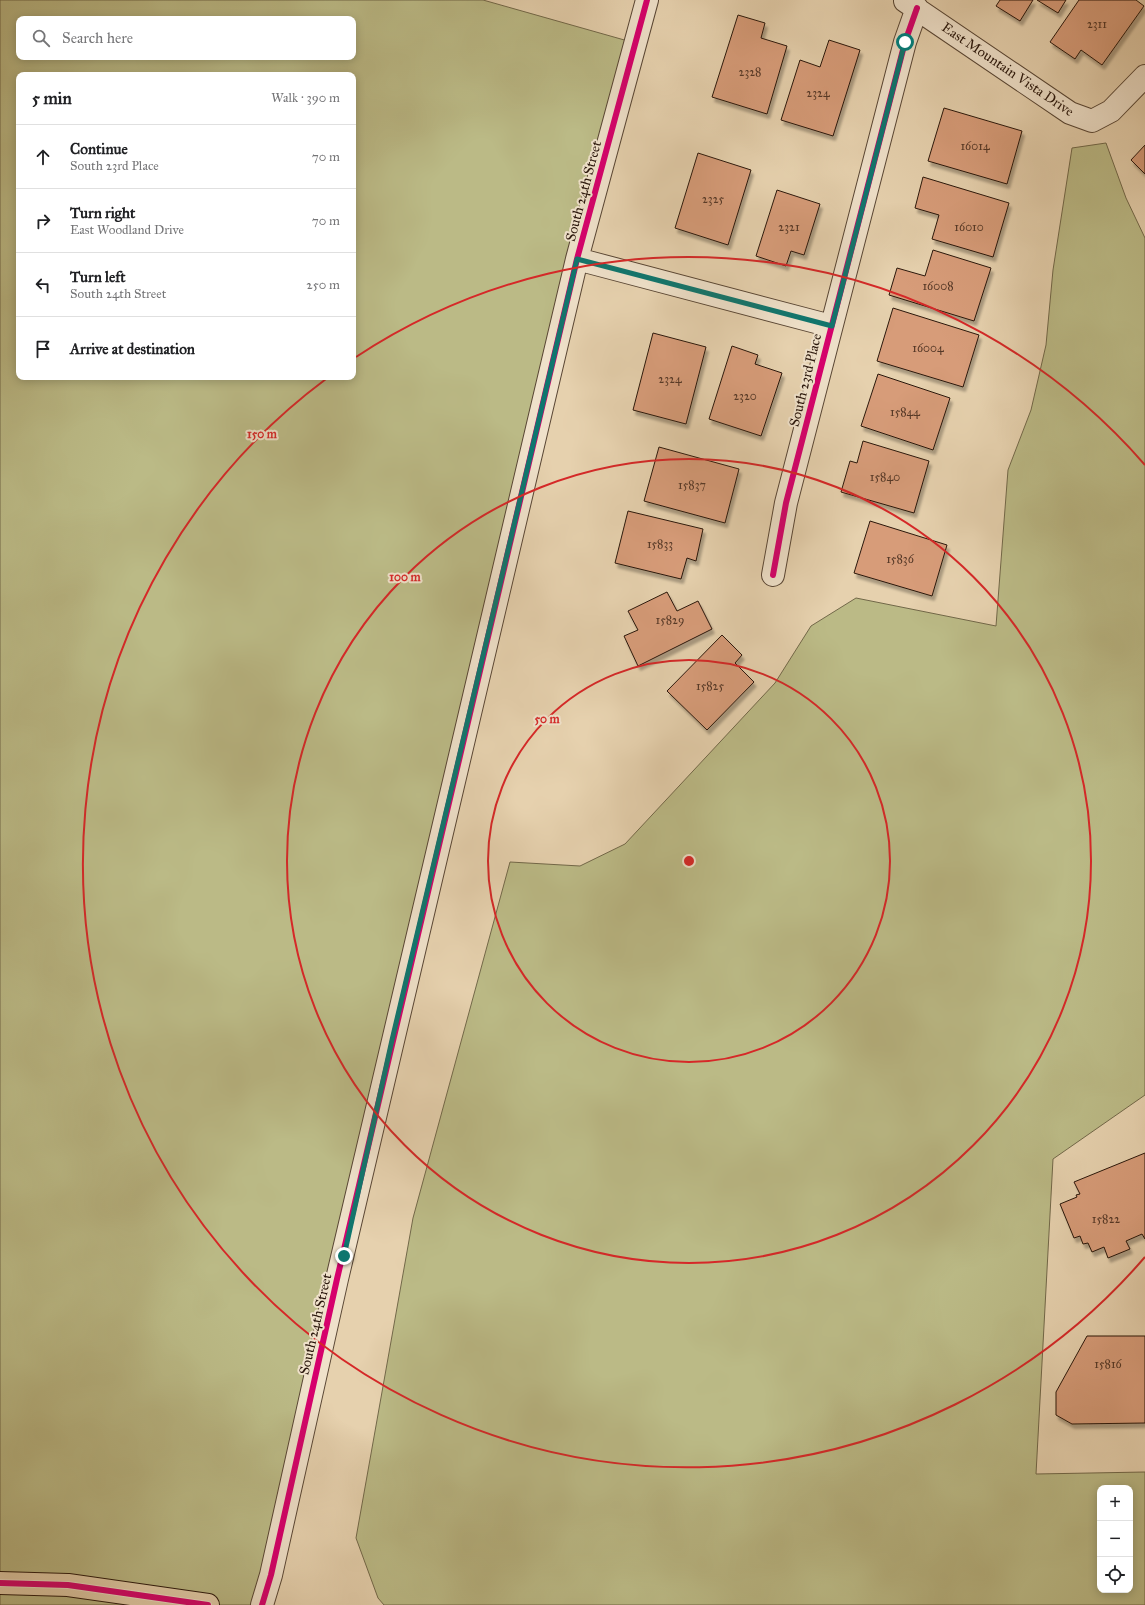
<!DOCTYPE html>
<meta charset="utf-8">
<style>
:root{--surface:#fff;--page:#f6f6f6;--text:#202124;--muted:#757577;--line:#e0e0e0}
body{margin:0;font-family:"IM FELL Great Primer",serif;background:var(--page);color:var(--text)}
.controls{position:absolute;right:12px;bottom:12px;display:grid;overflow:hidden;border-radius:8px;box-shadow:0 2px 10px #0003}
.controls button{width:36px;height:36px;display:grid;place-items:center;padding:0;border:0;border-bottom:1px solid var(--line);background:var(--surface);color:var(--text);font:20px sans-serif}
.stop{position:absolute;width:12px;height:12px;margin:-9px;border:3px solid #0f766e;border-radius:50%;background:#fff}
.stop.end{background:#0f766e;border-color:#fff;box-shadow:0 1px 4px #0008}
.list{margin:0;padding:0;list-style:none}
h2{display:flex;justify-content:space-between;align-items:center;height:52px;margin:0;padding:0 16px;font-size:17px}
h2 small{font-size:13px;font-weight:400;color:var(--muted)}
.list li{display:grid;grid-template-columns:26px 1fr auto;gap:12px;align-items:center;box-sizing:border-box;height:64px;padding:0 16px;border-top:1px solid var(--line)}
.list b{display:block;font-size:15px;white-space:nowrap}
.list p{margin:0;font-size:13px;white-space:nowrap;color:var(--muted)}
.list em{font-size:13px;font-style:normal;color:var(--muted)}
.icon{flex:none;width:22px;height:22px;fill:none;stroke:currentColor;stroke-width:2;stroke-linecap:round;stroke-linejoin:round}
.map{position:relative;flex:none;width:1145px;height:1605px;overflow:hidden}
.search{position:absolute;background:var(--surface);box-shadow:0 2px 10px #0003;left:16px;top:16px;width:340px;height:44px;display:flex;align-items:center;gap:10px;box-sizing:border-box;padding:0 14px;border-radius:8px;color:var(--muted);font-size:15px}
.panel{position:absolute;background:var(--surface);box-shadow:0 2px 10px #0003;left:16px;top:72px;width:340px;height:308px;border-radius:8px}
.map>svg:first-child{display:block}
.green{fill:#bbba86;stroke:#726849;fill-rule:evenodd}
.building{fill:#d79c79;stroke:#2a170c;filter:url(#shadow)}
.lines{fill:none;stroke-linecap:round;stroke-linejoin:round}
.minor-casing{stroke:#594634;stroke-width:24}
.major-casing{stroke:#2a170c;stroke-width:24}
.minor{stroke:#efe1ca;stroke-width:22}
.major{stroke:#e6d1ae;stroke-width:22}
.cycleway-casing{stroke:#efe1ca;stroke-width:8}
.cycleway{stroke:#d6006c;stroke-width:6}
.route{stroke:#0f766e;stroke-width:5}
.ring{fill:none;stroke:#d62828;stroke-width:2}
.labels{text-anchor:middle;stroke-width:4;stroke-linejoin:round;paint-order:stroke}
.number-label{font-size:12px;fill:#553827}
.street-label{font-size:14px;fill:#2a170c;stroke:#efe1ca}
.centre{fill:#d62828;stroke:#efe1ca;stroke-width:2}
.ring-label{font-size:12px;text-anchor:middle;font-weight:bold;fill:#d62828;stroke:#efe1ca;stroke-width:4;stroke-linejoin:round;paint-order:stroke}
</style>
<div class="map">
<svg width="1145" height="1605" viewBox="0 0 1145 1605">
<defs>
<filter id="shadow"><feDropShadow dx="2.5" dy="4.5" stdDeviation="1" flood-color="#0004"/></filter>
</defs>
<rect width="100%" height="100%" fill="#e6d1ae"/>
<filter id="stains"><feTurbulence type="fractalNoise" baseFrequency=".005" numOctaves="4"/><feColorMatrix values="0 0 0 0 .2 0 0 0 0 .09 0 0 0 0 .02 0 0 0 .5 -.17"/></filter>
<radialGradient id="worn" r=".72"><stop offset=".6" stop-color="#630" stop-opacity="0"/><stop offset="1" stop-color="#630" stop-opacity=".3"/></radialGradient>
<path class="green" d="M 0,0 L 483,0 L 635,43 L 262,1605 L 0,1605 ZM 19,19 L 353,19 L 353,57 L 19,57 ZM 19,75 L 353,75 L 353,377 L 19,377 Z
M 1106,143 L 1126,198 L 1145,238 L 1145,1095 L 1053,1159 L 1036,1474 L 1145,1472 L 1145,1605 L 384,1605 L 378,1598 L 356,1538 L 413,1218 L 510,862 L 580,866 L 625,844 L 775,683 L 811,626 L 856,598 L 996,626 L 1008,470 L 1031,410 L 1046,345 L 1053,270 L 1072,148 ZM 1100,1488 L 1130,1488 L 1130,1590 L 1100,1590 Z"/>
<path class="building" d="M 1000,0 L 1033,0 L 1020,21 L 996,6 Z
M 1037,0 L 1066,0 L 1058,13 Z
M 1079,0 L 1136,0 L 1144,6 L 1102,65 L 1081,50 L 1075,59 L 1050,42 Z
M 738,15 L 765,23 L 761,38 L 787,46 L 767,114 L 712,97 Z
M 829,40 L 860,50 L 833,136 L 781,120 L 800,60 L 820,67 Z
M 944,108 L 1022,131 L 1007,184 L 928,161 Z
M 1145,145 L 1145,174 L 1131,160 Z
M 698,153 L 751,170 L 728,245 L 675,228 Z
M 923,177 L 1009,203 L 993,257 L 932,239 L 939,215 L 915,208 Z
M 777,190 L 820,204 L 804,255 L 791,251 L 786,266 L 756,256 Z
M 933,250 L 991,268 L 974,321 L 889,295 L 897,268 L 925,276 Z
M 893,308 L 979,335 L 963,387 L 877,361 Z
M 653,333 L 706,347 L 686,424 L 633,410 Z
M 732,346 L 758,355 L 755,364 L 782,373 L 761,436 L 709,419 Z
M 878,374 L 950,398 L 933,450 L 861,426 Z
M 863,441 L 929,461 L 914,513 L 841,492 L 850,461 L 857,463 Z
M 659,447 L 739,469 L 725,523 L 644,501 Z
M 628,511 L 703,529 L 696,561 L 687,558 L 681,579 L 615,563 Z
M 870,521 L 947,545 L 932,596 L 854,573 Z
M 667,592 L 677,611 L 698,601 L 712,629 L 638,666 L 624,636 L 638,630 L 628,611 Z
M 722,635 L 742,655 L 735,663 L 754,682 L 707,730 L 667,691 Z
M 1145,1153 L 1145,1239 L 1142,1234 L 1126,1241 L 1130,1249 L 1108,1258 L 1104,1247 L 1092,1252 L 1088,1243 L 1083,1244 L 1080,1236 L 1074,1238 L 1060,1204 L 1077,1197 L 1076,1195 L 1080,1194 L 1074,1182 Z
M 1087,1336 L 1145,1336 L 1145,1423 L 1072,1424 L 1056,1415 L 1056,1392 Z"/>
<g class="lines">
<g class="minor-casing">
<path id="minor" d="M 905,1 L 1070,113 L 1092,121 L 1111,111 L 1145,76
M 577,259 L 831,326
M 773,575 L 786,503 L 905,42 L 917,8
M 262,1605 L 271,1575 L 337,1279 L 543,403 L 577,259 L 647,0"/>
</g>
<g class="major-casing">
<path id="major" d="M 0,1583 L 68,1585 L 208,1605"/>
</g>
<use href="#minor" class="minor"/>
<use href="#major" class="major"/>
<g class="cycleway-casing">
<path id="cycleway" d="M 773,575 L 786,503 L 905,42 L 917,8
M 0,1583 L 68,1585 L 208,1605
M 262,1605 L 271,1575 L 337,1279 L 543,403 L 577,259 L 647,0"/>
</g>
<use href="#cycleway" class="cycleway"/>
</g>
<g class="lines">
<path class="route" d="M 344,1256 L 392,1040 L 577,259 L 832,326 L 905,42"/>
</g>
<g class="ring">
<circle cx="689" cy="861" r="201"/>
<circle cx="689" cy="861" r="402"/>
<path d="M1145 1257A604 604 0 1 1 326 379M356 357A604 604 0 0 1 1145 465"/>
</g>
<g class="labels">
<g class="number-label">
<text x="1097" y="28">2311</text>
<text x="750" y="76">2328</text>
<text x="818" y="97">2324</text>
<text x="975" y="150">16014</text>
<text x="713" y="203">2325</text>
<text x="789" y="231">2321</text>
<text x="969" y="231">16010</text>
<text x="938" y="290">16008</text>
<text x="928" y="352">16004</text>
<text x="670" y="383">2324</text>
<text x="745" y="400">2320</text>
<text x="905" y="416">15844</text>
<text x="885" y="481">15840</text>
<text x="692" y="489">15837</text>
<text x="660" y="548">15833</text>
<text x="900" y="563">15836</text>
<text x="670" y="624">15829</text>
<text x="710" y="690">15825</text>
<text x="1106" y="1223">15822</text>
<text x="1108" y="1368">15816</text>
</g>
<g class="street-label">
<text transform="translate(1008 69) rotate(34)" y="5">East Mountain Vista Drive</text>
<text transform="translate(583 191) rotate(-75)" y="5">South 24th Street</text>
<text transform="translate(805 380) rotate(-76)" y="5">South 23rd Place</text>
<text transform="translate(315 1324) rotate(-77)" y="5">South 24th Street</text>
</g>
</g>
<circle cx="689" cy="861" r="6" class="centre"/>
<g class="ring-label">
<text x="262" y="438">150 m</text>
<text x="405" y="581">100 m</text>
<text x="547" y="723">50 m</text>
</g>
<rect width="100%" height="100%" filter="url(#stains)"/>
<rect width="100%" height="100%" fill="url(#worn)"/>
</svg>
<div class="controls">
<button>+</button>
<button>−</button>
<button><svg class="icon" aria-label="locate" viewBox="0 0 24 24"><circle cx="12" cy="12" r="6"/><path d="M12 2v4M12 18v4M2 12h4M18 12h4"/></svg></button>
</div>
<div class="stop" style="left:905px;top:42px"></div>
<div class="stop end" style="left:344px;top:1256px"></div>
<div class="search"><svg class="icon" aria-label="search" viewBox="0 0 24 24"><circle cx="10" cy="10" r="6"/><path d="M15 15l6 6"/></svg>Search here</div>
<section class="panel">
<h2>5 min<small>Walk · 390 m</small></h2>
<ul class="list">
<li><svg class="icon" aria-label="ahead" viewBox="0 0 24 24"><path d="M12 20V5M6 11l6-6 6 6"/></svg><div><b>Continue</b><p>South 23rd Place</p></div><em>70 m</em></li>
<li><svg class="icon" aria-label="right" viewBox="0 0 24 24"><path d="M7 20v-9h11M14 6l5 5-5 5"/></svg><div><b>Turn right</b><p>East Woodland Drive</p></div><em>70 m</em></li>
<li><svg class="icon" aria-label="left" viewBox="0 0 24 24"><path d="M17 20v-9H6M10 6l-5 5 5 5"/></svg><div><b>Turn left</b><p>South 24th Street</p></div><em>250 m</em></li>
<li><svg class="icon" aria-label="arrive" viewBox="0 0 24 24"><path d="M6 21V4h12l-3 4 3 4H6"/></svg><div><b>Arrive at destination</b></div></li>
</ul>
</section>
</div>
